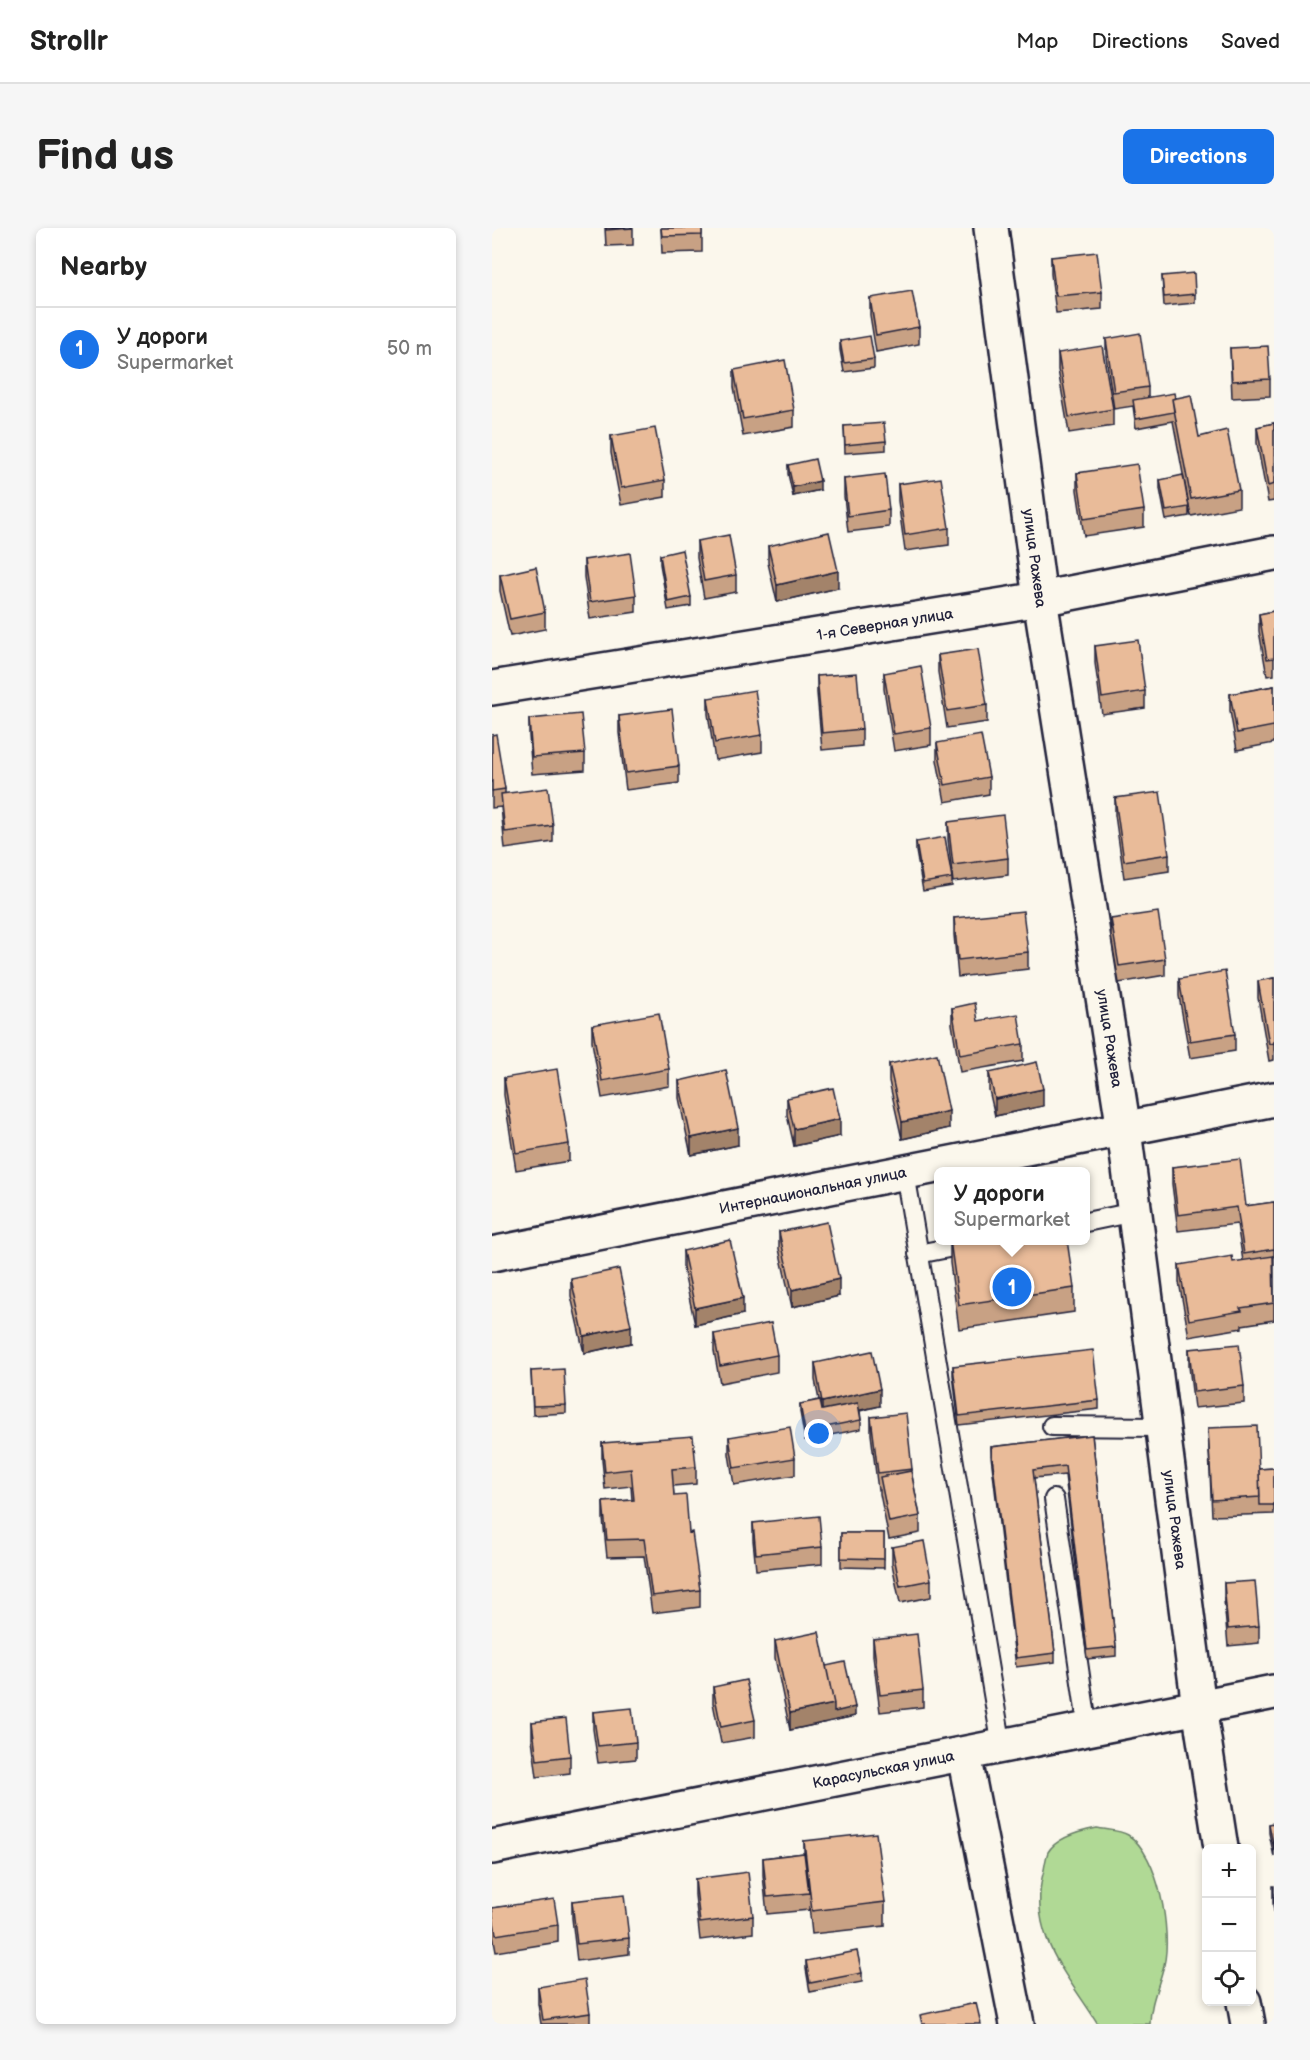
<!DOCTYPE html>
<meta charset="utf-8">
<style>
:root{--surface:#fff;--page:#f6f6f6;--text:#222;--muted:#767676;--line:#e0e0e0;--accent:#1a73e8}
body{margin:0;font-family:"Balsamiq Sans",sans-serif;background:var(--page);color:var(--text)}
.controls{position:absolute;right:18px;bottom:18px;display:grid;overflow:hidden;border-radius:9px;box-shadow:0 3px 9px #0003}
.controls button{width:54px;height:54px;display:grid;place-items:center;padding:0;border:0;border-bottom:2px solid var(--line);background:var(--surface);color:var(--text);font:30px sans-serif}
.you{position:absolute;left:327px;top:1206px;width:21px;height:21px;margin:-15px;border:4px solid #fff;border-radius:50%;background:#1a73e8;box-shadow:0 0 0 9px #1a73e833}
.badge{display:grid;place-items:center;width:39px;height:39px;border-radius:50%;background:var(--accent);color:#fff;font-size:20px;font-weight:700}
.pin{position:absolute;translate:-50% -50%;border:3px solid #fff;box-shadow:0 2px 6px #0006}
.popup{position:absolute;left:442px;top:939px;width:156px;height:78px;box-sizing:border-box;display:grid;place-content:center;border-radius:9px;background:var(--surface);filter:drop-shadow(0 2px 4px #0005);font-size:20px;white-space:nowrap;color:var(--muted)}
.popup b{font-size:22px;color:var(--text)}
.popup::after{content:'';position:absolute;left:50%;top:100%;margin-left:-12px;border:12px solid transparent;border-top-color:var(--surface)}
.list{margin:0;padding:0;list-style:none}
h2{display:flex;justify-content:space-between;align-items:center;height:78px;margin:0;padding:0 24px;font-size:26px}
h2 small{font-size:20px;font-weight:400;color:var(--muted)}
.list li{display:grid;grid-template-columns:39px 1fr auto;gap:18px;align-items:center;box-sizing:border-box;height:84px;padding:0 24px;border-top:2px solid var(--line)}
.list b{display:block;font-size:22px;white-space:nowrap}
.list p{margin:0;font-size:20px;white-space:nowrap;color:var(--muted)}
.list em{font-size:20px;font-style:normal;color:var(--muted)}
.icon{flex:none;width:33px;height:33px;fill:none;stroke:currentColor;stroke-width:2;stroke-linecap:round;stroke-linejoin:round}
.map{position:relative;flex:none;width:782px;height:1796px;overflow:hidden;border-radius:9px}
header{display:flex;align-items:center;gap:36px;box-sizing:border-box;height:84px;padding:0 30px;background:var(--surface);border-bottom:2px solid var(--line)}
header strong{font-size:28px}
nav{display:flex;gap:33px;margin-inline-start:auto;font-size:21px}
.intro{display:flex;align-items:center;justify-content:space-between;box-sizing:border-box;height:144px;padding:0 36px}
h1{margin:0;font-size:42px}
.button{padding:15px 27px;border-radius:9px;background:var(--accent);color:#fff;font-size:21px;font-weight:700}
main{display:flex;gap:36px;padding:0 36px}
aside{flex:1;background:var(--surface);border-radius:9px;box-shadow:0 3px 9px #0003}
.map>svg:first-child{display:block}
.green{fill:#b0d995;stroke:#697e68;stroke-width:1.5}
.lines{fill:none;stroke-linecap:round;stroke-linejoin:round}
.service-casing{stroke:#22223b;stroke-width:22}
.minor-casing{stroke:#22223b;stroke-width:38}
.tertiary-casing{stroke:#22223b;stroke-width:38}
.secondary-casing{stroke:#22223b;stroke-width:38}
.service{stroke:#fbf7ec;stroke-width:18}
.minor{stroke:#fbf7ec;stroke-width:33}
.tertiary{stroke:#fbf7ec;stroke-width:33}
.secondary{stroke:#fbf7ec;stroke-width:33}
.wall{fill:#c8a184;stroke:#22223b;stroke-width:1.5}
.shaded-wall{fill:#a3836b;stroke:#22223b;stroke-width:1.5}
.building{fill:#e9bb99;stroke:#22223b;stroke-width:1.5}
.labels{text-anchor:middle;stroke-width:4.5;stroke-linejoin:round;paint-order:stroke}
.street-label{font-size:15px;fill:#22223b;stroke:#fbf7ec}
</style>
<header>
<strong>Strollr</strong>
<nav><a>Map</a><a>Directions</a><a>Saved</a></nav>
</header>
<div class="intro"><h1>Find us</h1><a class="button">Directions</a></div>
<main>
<aside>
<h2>Nearby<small></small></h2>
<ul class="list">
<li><span class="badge">1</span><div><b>У дороги</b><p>Supermarket</p></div><em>50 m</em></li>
</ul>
</aside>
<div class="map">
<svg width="782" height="1796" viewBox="0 0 782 1796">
<rect width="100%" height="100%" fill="#fbf7ec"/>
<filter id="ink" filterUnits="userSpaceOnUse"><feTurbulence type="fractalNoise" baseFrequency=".0167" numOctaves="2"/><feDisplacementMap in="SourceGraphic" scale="12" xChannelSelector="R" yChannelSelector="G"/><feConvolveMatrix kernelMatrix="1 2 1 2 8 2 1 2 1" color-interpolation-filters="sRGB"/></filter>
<g filter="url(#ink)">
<path class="green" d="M 605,1600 C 614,1602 628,1602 636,1607 C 667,1626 680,1705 672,1737 C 667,1758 658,1775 658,1796 L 606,1796 C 575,1746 534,1705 552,1642 C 553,1636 554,1629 556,1624 C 565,1609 589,1603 605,1600 Z"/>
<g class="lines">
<g class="service-casing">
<path id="service" d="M 413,945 L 510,1519
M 594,994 L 642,984
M 426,1026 L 497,1012
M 560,1198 L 670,1199
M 562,1271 L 596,1502"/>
</g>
<g class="minor-casing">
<g id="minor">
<path id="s1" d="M 0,460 L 548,371 L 782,325"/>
<path id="s2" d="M 632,902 L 707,1479 L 729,1620"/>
<path d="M 472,1527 L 525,1796"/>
<path id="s3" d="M 0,1619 L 782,1464"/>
<path d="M 752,1774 L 756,1796"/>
</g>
</g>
<g class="tertiary-casing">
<g id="tertiary">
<path id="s4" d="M 499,0 L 548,371 L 632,902"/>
</g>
</g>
<g class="secondary-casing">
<g id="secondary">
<path id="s5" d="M 0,1026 L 782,871"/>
</g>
</g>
<use href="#service" class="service"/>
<use href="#minor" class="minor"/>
<use href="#tertiary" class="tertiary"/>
<use href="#secondary" class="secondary"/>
</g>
<path class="wall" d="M 113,0 L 141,0 L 141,17 L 114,18 Z
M 169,0 L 210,0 L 210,24 L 170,25 Z
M 559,29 L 610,64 L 610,81 L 564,85 L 559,46 Z
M 670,48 L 703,66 L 703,75 L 672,78 Z
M 378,70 L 427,99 L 427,116 L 384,124 L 378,87 Z
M 614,111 L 656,159 L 656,169 L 683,170 L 707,209 L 747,262 L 747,279 L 699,288 L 681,193 L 644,200 L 641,178 L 622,181 L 614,128 Z
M 348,113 L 382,131 L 382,140 L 352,144 L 348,122 Z
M 738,120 L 778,151 L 778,168 L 740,170 Z
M 566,125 L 621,181 L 621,198 L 577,205 L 566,142 Z
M 242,142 L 302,182 L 302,199 L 251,208 L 242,159 Z
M 782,195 L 782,273 L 776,274 L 765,215 L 765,199 Z
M 352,198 L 394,213 L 394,222 L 353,225 Z
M 119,208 L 173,252 L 173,269 L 129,277 L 119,225 Z
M 296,237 L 328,262 L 301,268 L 296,246 Z
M 585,245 L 652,282 L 652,299 L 592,308 L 585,262 Z
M 352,251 L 397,282 L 397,299 L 356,304 L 352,268 Z
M 668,252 L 697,279 L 697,288 L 674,292 L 668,261 Z
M 406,256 L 457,300 L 457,317 L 413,323 L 406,273 Z
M 205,313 L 244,347 L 244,364 L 212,370 L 205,330 Z
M 276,318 L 346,360 L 285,374 L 276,335 Z
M 168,327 L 199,369 L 199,378 L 176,382 L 168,336 Z
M 92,332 L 144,367 L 144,384 L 98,391 L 92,349 Z
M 8,347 L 53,384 L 53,401 L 18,408 L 8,363 Z
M 782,383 L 782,447 L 775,448 L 767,403 L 767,386 Z
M 603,418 L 653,463 L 653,480 L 610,486 L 603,435 Z
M 446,427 L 495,477 L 495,494 L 455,500 L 446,444 Z
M 392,445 L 439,500 L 439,517 L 402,523 L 392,461 Z
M 325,448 L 370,501 L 370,518 L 330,522 L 325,465 Z
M 782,458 L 782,515 L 745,522 L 738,483 L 738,466 Z
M 216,470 L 270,507 L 270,524 L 223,532 L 216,486 Z
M 127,488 L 187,538 L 187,555 L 134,562 L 127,505 Z
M 37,491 L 93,525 L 93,542 L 40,546 L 37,508 Z
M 0,507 L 13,561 L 13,566 L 61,598 L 61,614 L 13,621 L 9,579 L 0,580 Z
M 445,515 L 497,549 L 497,566 L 453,574 L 445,532 Z
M 623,570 L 677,626 L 677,643 L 632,650 L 623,587 Z
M 456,594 L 516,630 L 516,647 L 461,654 L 456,611 Z
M 424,614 L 460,650 L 460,658 L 431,663 L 424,623 Z
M 462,690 L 536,724 L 536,741 L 466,749 L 462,707 Z
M 619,691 L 673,731 L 673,747 L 627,755 L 619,708 Z
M 782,750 L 782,832 L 777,833 L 766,770 L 766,753 Z
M 687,751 L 743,806 L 743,823 L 698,830 L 687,768 Z
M 460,780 L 531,816 L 531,833 L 468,844 L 460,796 Z
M 100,797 L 177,841 L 177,858 L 110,870 L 100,814 Z
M 397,836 L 457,900 L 410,911 L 397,853 Z
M 497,845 L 551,878 L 503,888 L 497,862 Z
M 12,850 L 77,916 L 77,933 L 24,942 L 12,867 Z
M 187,853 L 246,917 L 199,927 L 187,870 Z
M 295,870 L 348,908 L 302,918 L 295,887 Z
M 680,939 L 754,978 L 782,974 L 782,1092 L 750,1097 L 750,1100 L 697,1109 L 687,1054 L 687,1037 L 741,1034 L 751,1033 L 745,996 L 686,1003 L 680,956 Z
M 287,1004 L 347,1068 L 300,1079 L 287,1021 Z
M 458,1012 L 582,1060 L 582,1084 L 467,1101 L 458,1035 Z
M 191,1023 L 251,1086 L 203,1097 L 191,1040 Z
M 79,1051 L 139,1115 L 92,1125 L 79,1068 Z
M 222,1106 L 285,1127 L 285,1144 L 228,1155 L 222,1123 Z
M 697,1121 L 752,1158 L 752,1175 L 702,1180 L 697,1138 Z
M 323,1135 L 388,1178 L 368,1183 L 369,1192 L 369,1201 L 313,1212 L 308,1184 L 308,1176 L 327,1172 L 323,1152 Z
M 461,1138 L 607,1172 L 607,1181 L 467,1197 L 461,1147 Z
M 39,1143 L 74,1177 L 74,1185 L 41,1187 Z
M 379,1189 L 420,1241 L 420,1248 L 428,1288 L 428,1305 L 397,1311 L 388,1266 L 388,1262 L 386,1262 L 379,1206 Z
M 716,1200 L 767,1241 L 782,1240 L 782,1286 L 720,1288 Z
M 600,1207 L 624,1419 L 624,1428 L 595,1431 L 573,1247 L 542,1250 L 563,1425 L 563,1434 L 524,1439 L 499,1228 L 499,1219 Z
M 237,1209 L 303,1230 L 303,1247 L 242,1257 L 237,1226 Z
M 110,1215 L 204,1239 L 204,1256 L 181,1258 L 182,1268 L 197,1305 L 208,1362 L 208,1379 L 160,1385 L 152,1328 L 115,1329 L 111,1291 L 111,1274 L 140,1272 L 139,1258 L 113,1261 L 110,1232 Z
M 261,1295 L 330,1319 L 330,1336 L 264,1342 L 261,1312 Z
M 349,1305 L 392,1305 L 392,1340 L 349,1339 Z
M 400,1319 L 439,1352 L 439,1369 L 408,1375 L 400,1336 Z
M 732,1355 L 767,1398 L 767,1415 L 736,1418 L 732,1372 Z
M 381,1411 L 431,1462 L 431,1479 L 388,1484 L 381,1428 Z
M 283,1413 L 334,1438 L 363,1488 L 298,1502 L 283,1430 Z
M 221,1459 L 263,1492 L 263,1509 L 229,1515 L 221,1475 Z
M 101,1484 L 144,1514 L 144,1531 L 106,1535 L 101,1501 Z
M 40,1494 L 78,1528 L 78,1545 L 45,1549 L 40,1511 Z
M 782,1595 L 782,1629 L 777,1605 L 777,1596 Z
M 312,1613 L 393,1674 L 393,1698 L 320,1706 L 317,1678 L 317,1682 L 275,1686 L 271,1647 L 271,1630 L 312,1625 Z
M 203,1651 L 261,1688 L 261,1705 L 208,1712 L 203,1667 Z
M 781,1658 L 782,1658 L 782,1684 L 781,1675 Z
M 80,1673 L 137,1710 L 137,1726 L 85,1733 L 80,1690 Z
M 0,1680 L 66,1697 L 66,1714 L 4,1724 L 0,1702 Z
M 314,1733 L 370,1745 L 370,1754 L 318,1764 L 314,1741 Z
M 46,1759 L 98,1785 L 98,1796 L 49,1796 L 46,1776 Z"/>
<path class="shaded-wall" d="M 328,253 L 328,262 L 301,268 L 301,259 Z
M 346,343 L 346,360 L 285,374 L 285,357 Z
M 551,861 L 551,878 L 503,888 L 503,871 Z
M 457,883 L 457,900 L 410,911 L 410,894 Z
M 348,891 L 348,908 L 302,918 L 302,901 Z
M 246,900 L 246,917 L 199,927 L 199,910 Z
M 347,1051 L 347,1068 L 300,1079 L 300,1062 Z
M 251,1070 L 251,1086 L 203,1097 L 203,1080 Z
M 139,1098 L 139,1115 L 92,1125 L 92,1108 Z
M 388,1161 L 388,1178 L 330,1190 L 330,1174 Z
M 342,1476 L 363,1479 L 363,1488 L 298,1502 L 298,1485 Z"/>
<path class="building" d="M 114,0 L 141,0 L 114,2 Z
M 169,0 L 210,0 L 210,7 L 170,8 Z
M 605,24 L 610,64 L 564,68 L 559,29 Z
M 702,45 L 703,66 L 672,69 L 670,48 Z
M 420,63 L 427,99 L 384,107 L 378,70 Z
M 648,105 L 656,159 L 622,164 L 614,111 Z
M 378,108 L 382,131 L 352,135 L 348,113 Z
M 610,118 L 621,181 L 577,189 L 566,125 Z
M 776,118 L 778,151 L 740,153 L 738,120 Z
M 293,132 L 302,182 L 251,191 L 242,142 Z
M 682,165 L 683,170 L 680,171 L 682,184 L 644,191 L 641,172 Z
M 699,167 L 707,209 L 735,202 L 747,262 L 699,271 L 680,171 Z
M 392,195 L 394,213 L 353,217 L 352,198 Z
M 782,195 L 782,256 L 776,258 L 765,199 Z
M 163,200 L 173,252 L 129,260 L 119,208 Z
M 323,231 L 328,253 L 301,259 L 296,237 Z
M 645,236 L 652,282 L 592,291 L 585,245 Z
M 393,246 L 397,282 L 356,288 L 352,251 Z
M 691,247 L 697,279 L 674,283 L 668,252 Z
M 449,250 L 457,300 L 413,307 L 406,256 Z
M 337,304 L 346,343 L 285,357 L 276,318 Z
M 237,307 L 244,347 L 212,353 L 205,313 Z
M 190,322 L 199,369 L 176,374 L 168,327 Z
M 138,325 L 144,367 L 98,374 L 92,332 Z
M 44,339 L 53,384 L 18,391 L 8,347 Z
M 782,383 L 782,430 L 775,431 L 767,386 Z
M 646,412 L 653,463 L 610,470 L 603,418 Z
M 486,421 L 495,477 L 455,483 L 446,427 Z
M 429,438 L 439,500 L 402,506 L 392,445 Z
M 365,445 L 370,501 L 330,505 L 325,448 Z
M 782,458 L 782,498 L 745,505 L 738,466 Z
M 263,462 L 270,507 L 223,515 L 216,470 Z
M 180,481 L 187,538 L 134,545 L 127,488 Z
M 89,486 L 93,525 L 40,529 L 37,491 Z
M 4,506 L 13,561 L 0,563 L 0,507 Z
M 489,507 L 497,549 L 453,557 L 445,515 Z
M 56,560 L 61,598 L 13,604 L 9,566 Z
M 668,564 L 677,626 L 632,633 L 623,570 Z
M 511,587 L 516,630 L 461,637 L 456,594 Z
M 453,609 L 460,650 L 431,655 L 424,614 Z
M 531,683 L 536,724 L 466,732 L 462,690 Z
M 666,684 L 673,731 L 627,738 L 619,691 Z
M 733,743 L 743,806 L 698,813 L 687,751 Z
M 782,750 L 782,815 L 777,816 L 766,753 Z
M 483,775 L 486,793 L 526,786 L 531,816 L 468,827 L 460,780 Z
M 167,785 L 177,841 L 110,853 L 100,797 Z
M 445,826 L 457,883 L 410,894 L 397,836 Z
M 545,834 L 551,861 L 503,871 L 497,845 Z
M 65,841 L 77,916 L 24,925 L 12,850 Z
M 234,842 L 246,900 L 199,910 L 187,853 Z
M 341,860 L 348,891 L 302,901 L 295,870 Z
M 748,931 L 754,978 L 782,974 L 782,1021 L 752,1026 L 745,979 L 686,987 L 680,939 Z
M 335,994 L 347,1051 L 300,1062 L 287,1004 Z
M 238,1012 L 251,1070 L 203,1080 L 191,1023 Z
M 458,1012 L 575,1012 L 582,1060 L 467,1077 Z
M 740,1028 L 741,1034 L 781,1028 L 782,1075 L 748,1080 L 750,1083 L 697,1092 L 687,1037 Z
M 127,1041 L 139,1098 L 92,1108 L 79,1051 Z
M 279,1095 L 285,1127 L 228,1138 L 222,1106 Z
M 747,1116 L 752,1158 L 702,1164 L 697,1121 Z
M 601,1122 L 607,1172 L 467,1188 L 461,1138 Z
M 380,1123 L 388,1161 L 330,1174 L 323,1135 Z
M 72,1141 L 74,1177 L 41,1178 L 39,1143 Z
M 328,1172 L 330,1182 L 366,1175 L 369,1192 L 313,1203 L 308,1176 Z
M 414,1185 L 420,1241 L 386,1245 L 379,1189 Z
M 765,1198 L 768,1269 L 720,1272 L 716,1200 Z
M 298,1199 L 303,1230 L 242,1240 L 237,1209 Z
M 600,1207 L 624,1419 L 595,1422 L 573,1238 L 541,1242 L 563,1425 L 524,1430 L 499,1219 Z
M 201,1208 L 204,1239 L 180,1241 L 182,1268 L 194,1267 L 197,1305 L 200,1304 L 208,1362 L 160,1368 L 152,1311 L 115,1312 L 111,1274 L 142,1272 L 139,1241 L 113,1244 L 110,1215 Z
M 782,1240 L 782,1277 L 768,1277 L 767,1241 Z
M 419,1243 L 428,1288 L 397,1294 L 388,1249 Z
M 327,1288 L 330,1319 L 264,1326 L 261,1295 Z
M 349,1305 L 392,1305 L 392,1331 L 349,1330 Z
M 432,1313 L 439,1352 L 408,1358 L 400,1319 Z
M 763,1353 L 767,1398 L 736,1401 L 732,1355 Z
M 327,1404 L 342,1476 L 298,1485 L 283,1413 Z
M 425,1406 L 431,1462 L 388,1467 L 381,1411 Z
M 353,1434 L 363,1479 L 342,1484 L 342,1476 L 334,1438 Z
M 254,1452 L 263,1492 L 229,1499 L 221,1459 Z
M 140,1480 L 144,1514 L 106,1518 L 101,1484 Z
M 74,1490 L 78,1528 L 45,1532 L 40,1494 Z
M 782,1595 L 782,1621 L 777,1596 Z
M 384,1605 L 393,1674 L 320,1683 L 312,1613 Z
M 312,1625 L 317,1665 L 275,1669 L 271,1630 Z
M 256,1644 L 261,1688 L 208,1695 L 203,1651 Z
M 132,1667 L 137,1710 L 85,1716 L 80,1673 Z
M 62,1671 L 66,1697 L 4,1707 L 0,1680 Z
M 365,1723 L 370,1745 L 318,1755 L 314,1733 Z
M 93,1751 L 98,1785 L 51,1792 L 46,1759 Z
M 484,1775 L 489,1796 L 430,1796 L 428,1787 Z"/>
</g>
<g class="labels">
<g class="street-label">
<text dy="5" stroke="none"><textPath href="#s4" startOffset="333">улица Ражева</textPath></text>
<text dy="5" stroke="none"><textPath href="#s1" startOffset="398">1-я Северная улица</textPath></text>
<text dy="5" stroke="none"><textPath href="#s4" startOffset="819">улица Ражева</textPath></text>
<text dy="5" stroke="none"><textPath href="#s5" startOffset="327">Интернациональная улица</textPath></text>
<text dy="5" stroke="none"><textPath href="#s2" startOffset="393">улица Ражева</textPath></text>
<text dy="5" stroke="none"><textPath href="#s3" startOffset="399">Карасульская улица</textPath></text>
</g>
</g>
</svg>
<div class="controls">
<button>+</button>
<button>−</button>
<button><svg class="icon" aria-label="locate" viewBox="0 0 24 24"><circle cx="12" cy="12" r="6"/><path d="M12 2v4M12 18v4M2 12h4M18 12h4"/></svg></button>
</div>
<div class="you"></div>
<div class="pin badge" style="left:520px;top:1059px">1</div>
<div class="popup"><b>У дороги</b>Supermarket</div>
</div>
</main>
